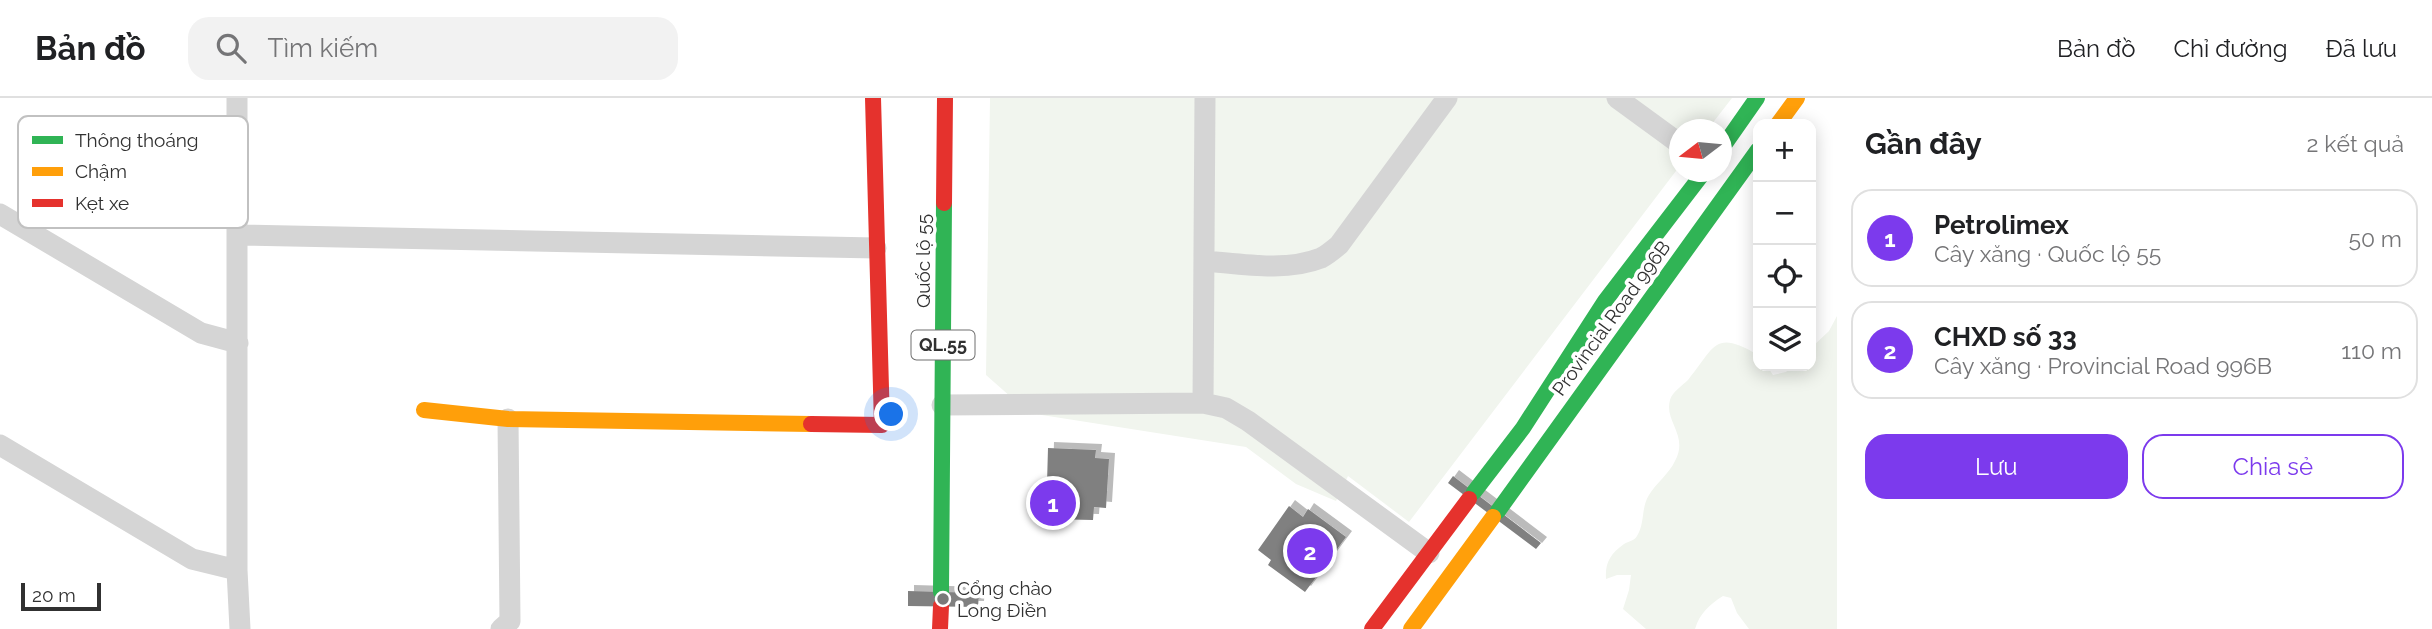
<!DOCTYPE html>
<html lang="vi">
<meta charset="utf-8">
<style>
:root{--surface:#fff;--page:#f2f2f2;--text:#202124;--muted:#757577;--line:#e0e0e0;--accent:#7c3aed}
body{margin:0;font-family:Raleway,sans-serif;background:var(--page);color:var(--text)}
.controls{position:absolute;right:21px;top:21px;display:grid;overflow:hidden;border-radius:14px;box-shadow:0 4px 18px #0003}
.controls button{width:63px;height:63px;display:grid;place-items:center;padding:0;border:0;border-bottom:2px solid var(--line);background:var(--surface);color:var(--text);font:35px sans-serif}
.compass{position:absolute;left:1669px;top:21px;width:63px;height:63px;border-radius:50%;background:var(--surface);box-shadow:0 4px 18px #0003;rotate:254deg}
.scale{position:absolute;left:21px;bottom:18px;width:80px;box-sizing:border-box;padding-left:7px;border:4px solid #313131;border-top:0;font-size:19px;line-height:24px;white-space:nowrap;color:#313131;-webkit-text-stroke:5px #fff;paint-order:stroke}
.you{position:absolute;left:892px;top:317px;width:24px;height:24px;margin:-18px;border:5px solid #fff;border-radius:50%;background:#1a73e8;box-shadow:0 0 0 10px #1a73e833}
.badge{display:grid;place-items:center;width:46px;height:46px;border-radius:50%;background:var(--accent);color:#fff;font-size:23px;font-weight:700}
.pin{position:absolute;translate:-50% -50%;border:4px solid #fff;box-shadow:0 2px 7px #0006}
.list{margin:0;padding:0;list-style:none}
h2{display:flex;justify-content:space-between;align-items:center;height:91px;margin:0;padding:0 28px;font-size:30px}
h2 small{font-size:23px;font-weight:400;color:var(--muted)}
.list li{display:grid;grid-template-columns:46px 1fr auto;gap:21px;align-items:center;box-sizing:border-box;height:98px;margin:0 14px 14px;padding:0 14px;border:2px solid var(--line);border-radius:21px}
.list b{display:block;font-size:26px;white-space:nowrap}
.list p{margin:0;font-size:23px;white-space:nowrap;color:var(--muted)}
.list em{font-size:23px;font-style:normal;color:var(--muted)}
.actions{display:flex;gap:14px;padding:21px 28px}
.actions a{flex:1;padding:16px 0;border:2px solid var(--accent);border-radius:21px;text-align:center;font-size:24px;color:var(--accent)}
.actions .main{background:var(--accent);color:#fff}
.icon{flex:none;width:38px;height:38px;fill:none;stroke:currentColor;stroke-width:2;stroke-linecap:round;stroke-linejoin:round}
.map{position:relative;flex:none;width:1837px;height:531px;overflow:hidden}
header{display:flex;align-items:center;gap:42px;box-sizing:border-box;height:98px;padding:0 35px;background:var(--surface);border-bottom:2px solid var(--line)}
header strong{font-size:33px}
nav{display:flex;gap:38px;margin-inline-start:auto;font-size:24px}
.search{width:490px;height:63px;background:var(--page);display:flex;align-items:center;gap:18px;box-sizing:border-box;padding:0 24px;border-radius:21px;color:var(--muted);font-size:26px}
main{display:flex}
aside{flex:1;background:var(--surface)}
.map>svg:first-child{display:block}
.green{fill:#f1f5ee}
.building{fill:#808080;filter:url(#shadow)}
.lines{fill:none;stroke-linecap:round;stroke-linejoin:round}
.street{stroke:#d5d5d5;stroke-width:21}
.fast{stroke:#30b455;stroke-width:16}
.slow{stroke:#ff9f0a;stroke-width:16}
.jam{stroke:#e5322d;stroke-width:16}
.poi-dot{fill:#797979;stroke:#fff;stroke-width:2.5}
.labels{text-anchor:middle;stroke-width:7;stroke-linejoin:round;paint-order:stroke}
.shield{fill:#fff;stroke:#6f6f6f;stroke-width:2}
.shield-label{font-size:18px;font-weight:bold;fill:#313131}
.street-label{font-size:19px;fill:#313131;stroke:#fff}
.poi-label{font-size:19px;fill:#313131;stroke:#fff;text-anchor:start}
.key{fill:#fff;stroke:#c1c1c1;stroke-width:2}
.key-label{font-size:19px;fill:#313131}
</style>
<header>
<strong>Bản đồ</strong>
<div class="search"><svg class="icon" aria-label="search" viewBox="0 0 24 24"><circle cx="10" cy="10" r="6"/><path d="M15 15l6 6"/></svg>Tìm kiếm</div>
<nav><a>Bản đồ</a><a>Chỉ đường</a><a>Đã lưu</a></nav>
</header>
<main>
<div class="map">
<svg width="1837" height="531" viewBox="0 0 1837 531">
<defs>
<filter id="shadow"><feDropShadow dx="6" dy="-6" stdDeviation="0" flood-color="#0004"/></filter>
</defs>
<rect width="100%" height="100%" fill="#fff"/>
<path class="green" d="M 990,0 L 1732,0 L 1708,31 L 1680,32 L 1679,69 L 1409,424 L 1348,378 L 1336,403 L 1296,386 L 1246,349 L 1029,315 L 986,277 Z
M 1837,218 L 1837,531 L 1749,531 L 1737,515 L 1731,500 L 1723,498 C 1709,507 1700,515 1695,531 L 1646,531 L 1623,511 L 1629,492 L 1631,477 L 1617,477 L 1606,481 C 1605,465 1610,456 1624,446 C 1629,443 1634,443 1637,438 C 1645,426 1641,409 1649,397 C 1656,385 1669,376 1675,363 C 1689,337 1664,324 1670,302 C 1672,294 1683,287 1688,282 C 1715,249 1714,231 1758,257 L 1758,268 L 1767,268 L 1773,277 L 1786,274 L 1792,268 L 1811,268 L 1811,250 L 1829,233 Z"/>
<path class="building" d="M 1048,350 L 1096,352 L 1095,360 L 1109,361 L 1106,410 L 1094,409 L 1093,422 L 1046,421 Z
M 1453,378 L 1541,445 L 1536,451 L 1448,385 Z
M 1289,408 L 1303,419 L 1308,411 L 1346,439 L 1305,494 L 1268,467 L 1271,462 L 1258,452 Z
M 908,493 L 979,495 L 978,509 L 908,508 Z"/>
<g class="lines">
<path class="street" d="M 237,0 L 237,472 L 240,531
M 1617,0 L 1680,46
M 0,116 L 201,235 L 238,245
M 238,137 L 876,150
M 1205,163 C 1242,166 1286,174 1321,160 C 1327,157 1333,152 1339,147 L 1447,0
M 1203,305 L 1205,0
M 942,307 L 1203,305 L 1226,310 L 1248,323 L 1429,455
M 0,347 L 192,461 L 237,472
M 501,531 L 510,523 L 508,321"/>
<path class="fast" d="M 1722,50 L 1757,0
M 1474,394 L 1523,330 L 1605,203 L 1704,74
M 1498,413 L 1758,52
M 941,494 L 944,105"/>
<path class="slow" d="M 1778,26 L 1797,0
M 424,312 L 508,321 L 811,326
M 1411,531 L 1493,419"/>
<path class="jam" d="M 944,105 L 945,0
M 811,326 L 882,327 L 873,0
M 940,531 L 941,508
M 1372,531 L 1469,401"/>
</g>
<circle class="poi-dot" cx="943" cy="501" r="7"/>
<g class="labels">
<rect class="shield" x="911.5" y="232.5" width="63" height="29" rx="5"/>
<g class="shield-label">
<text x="943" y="253">QL.55</text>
</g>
<g class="street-label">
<text transform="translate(923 163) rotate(-90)" y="7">Quốc lộ 55</text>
<text transform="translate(1611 220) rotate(-54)" y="7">Provincial Road 996B</text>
</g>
<g class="poi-label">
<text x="957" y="497">Cổng chào<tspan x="957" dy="22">Long Điền</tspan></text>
</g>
</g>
<rect x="18" y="18" width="230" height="112" rx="10" class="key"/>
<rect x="32" y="38" width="31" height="8" fill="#30b455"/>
<rect x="32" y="69" width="31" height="9" fill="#ff9f0a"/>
<rect x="32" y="101" width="31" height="8" fill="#e5322d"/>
<g class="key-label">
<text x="75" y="49">Thông thoáng</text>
<text x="75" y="80">Chậm</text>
<text x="75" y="112">Kẹt xe</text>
</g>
</svg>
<div class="controls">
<button>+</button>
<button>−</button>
<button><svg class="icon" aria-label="locate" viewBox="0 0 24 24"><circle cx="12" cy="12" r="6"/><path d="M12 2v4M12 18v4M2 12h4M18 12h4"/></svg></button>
<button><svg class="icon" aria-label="layers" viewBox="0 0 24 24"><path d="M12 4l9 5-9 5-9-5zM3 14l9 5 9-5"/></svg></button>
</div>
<svg class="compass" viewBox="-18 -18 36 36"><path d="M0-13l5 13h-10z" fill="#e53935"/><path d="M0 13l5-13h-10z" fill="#757577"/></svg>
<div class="scale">20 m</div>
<div class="you"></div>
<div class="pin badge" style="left:1053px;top:405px">1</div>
<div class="pin badge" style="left:1310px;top:453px">2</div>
</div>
<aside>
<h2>Gần đây<small>2 kết quả</small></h2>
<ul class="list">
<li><span class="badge">1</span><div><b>Petrolimex</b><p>Cây xăng · Quốc lộ 55</p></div><em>50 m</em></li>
<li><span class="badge">2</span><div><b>CHXD số 33</b><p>Cây xăng · Provincial Road 996B</p></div><em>110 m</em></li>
</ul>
<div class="actions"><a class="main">Lưu</a><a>Chia sẻ</a></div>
</aside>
</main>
